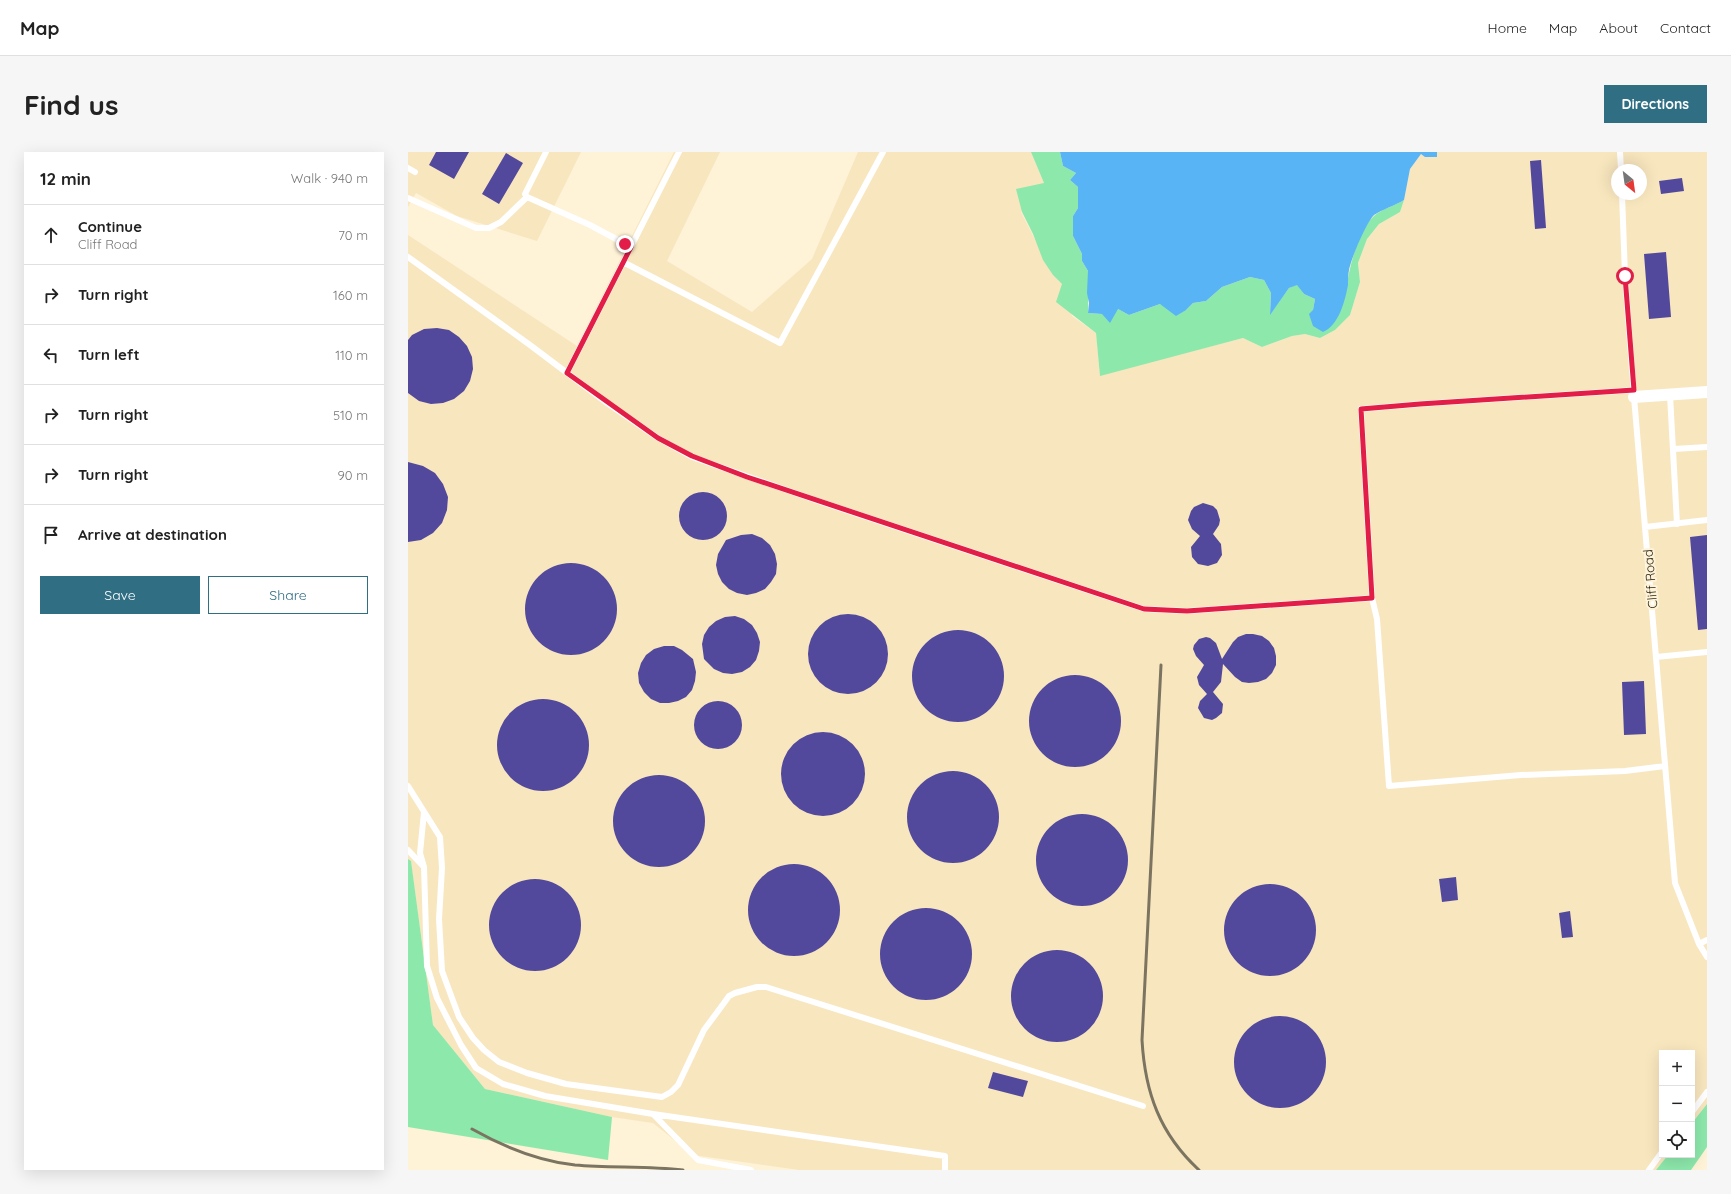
<!DOCTYPE html>
<meta charset="utf-8">
<style>
:root{--surface:#fff;--page:#f6f6f6;--text:#222;--muted:#767676;--line:#e0e0e0;--accent:#306e84}
body{margin:0;font-family:Quicksand,sans-serif;background:var(--page);color:var(--text)}
.controls{position:absolute;right:12px;bottom:12px;display:grid;overflow:hidden;border-radius:0px;box-shadow:0 4px 16px #0002}
.controls button{width:36px;height:36px;display:grid;place-items:center;padding:0;border:0;border-bottom:1px solid var(--line);background:var(--surface);color:var(--text);font:20px sans-serif}
.compass{position:absolute;left:1203px;top:12px;width:36px;height:36px;border-radius:50%;background:var(--surface);box-shadow:0 4px 16px #0002;rotate:151deg}
.stop{position:absolute;width:12px;height:12px;margin:-9px;border:3px solid #e11d48;border-radius:50%;background:#fff}
.stop.end{background:#e11d48;border-color:#fff;box-shadow:0 1px 4px #0008}
.list{margin:0;padding:0;list-style:none}
h2{display:flex;justify-content:space-between;align-items:center;height:52px;margin:0;padding:0 16px;font-size:17px}
h2 small{font-size:13px;font-weight:400;color:var(--muted)}
.list li{display:grid;grid-template-columns:26px 1fr auto;gap:12px;align-items:center;box-sizing:border-box;height:60px;padding:0 16px;border-top:1px solid var(--line)}
.list b{display:block;font-size:15px;white-space:nowrap}
.list p{margin:0;font-size:13px;white-space:nowrap;color:var(--muted)}
.list em{font-size:13px;font-style:normal;color:var(--muted)}
.actions{display:flex;gap:8px;padding:12px 16px}
.actions a{flex:1;padding:9px 0;border:1px solid var(--accent);border-radius:0px;text-align:center;font-size:14px;color:var(--accent)}
.actions .main{background:var(--accent);color:#fff}
.icon{flex:none;width:22px;height:22px;fill:none;stroke:currentColor;stroke-width:2;stroke-linecap:round;stroke-linejoin:round}
.map{position:relative;flex:none;width:1299px;height:1018px;overflow:hidden;border-radius:0px}
header{display:flex;align-items:center;gap:24px;box-sizing:border-box;height:56px;padding:0 20px;background:var(--surface);border-bottom:1px solid var(--line)}
header strong{font-size:19px}
nav{display:flex;gap:22px;margin-inline-start:auto;font-size:14px}
.intro{display:flex;align-items:center;justify-content:space-between;box-sizing:border-box;height:96px;padding:0 24px}
h1{margin:0;font-size:28px}
.button{padding:10px 18px;border-radius:0px;background:var(--accent);color:#fff;font-size:14px;font-weight:700}
main{display:flex;gap:24px;padding:0 24px}
aside{flex:1;background:var(--surface);border-radius:0px;box-shadow:0 4px 16px #0002}
.map>svg:first-child{display:block}
.built{fill:#f8e6be;fill-rule:evenodd}
.green{fill:#8de8ac}
.water{fill:#58b4f5}
.building{fill:#53499c}
.lines{fill:none;stroke-linecap:round;stroke-linejoin:round}
.lane{stroke:#fff;stroke-width:6}
.street{stroke:#fff;stroke-width:12}
.rail{stroke:#7b7461;stroke-width:3}
.route{stroke:#e11d48;stroke-width:5}
.labels{text-anchor:middle;stroke-width:4;stroke-linejoin:round;paint-order:stroke}
.street-label{font-size:13px;fill:#241f12;stroke:#fef2d7}
</style>
<header>
<strong>Map</strong>
<nav><a>Home</a><a>Map</a><a>About</a><a>Contact</a></nav>
</header>
<div class="intro"><h1>Find us</h1><a class="button">Directions</a></div>
<main>
<aside>
<h2>12 min<small>Walk · 940 m</small></h2>
<ul class="list">
<li><svg class="icon" aria-label="ahead" viewBox="0 0 24 24"><path d="M12 20V5M6 11l6-6 6 6"/></svg><div><b>Continue</b><p>Cliff Road</p></div><em>70 m</em></li>
<li><svg class="icon" aria-label="right" viewBox="0 0 24 24"><path d="M7 20v-9h11M14 6l5 5-5 5"/></svg><div><b>Turn right</b></div><em>160 m</em></li>
<li><svg class="icon" aria-label="left" viewBox="0 0 24 24"><path d="M17 20v-9H6M10 6l-5 5 5 5"/></svg><div><b>Turn left</b></div><em>110 m</em></li>
<li><svg class="icon" aria-label="right" viewBox="0 0 24 24"><path d="M7 20v-9h11M14 6l5 5-5 5"/></svg><div><b>Turn right</b></div><em>510 m</em></li>
<li><svg class="icon" aria-label="right" viewBox="0 0 24 24"><path d="M7 20v-9h11M14 6l5 5-5 5"/></svg><div><b>Turn right</b></div><em>90 m</em></li>
<li><svg class="icon" aria-label="arrive" viewBox="0 0 24 24"><path d="M6 21V4h12l-3 4 3 4H6"/></svg><div><b>Arrive at destination</b></div></li>
</ul>
<div class="actions"><a class="main">Save</a><a>Share</a></div>
</aside>
<div class="map">
<svg width="1299" height="1018" viewBox="0 0 1299 1018">
<rect width="100%" height="100%" fill="#fef2d7"/>
<path class="built" d="M 0,0 L 173,0 L 129,89 L 49,64 L 8,41 L 0,55 Z
M 266,0 L 312,0 L 259,109 L 344,160 L 404,107 L 450,0 L 623,0 L 636,31 L 613,60 L 645,123 L 654,132 L 664,164 L 688,181 L 692,223 L 835,186 L 854,195 L 884,184 L 897,182 L 912,186 L 927,178 L 942,163 L 952,130 L 950,111 L 959,87 L 971,72 L 992,60 L 996,48 L 1002,17 L 1013,2 L 1029,5 L 1029,0 L 1299,0 L 1299,952 L 1284,971 L 1284,901 L 1254,901 L 1254,1003 L 1260,1003 L 1248,1018 L 391,1018 L 285,1003 L 245,971 L 204,965 L 77,937 L 25,873 L 3,710 L 0,707 L 0,83 L 169,194 ZM 1209,18 L 1233,18 L 1233,42 L 1209,42 Z"/>
<path class="green" d="M 623,0 L 652,0 L 655,14 L 668,21 L 662,28 L 670,35 L 670,56 L 665,64 L 665,84 L 674,102 L 674,109 L 680,119 L 680,161 L 694,162 L 710,157 L 721,163 L 752,152 L 778,158 L 785,151 L 798,149 L 814,135 L 842,125 L 856,128 L 863,141 L 862,162 L 881,136 L 889,132 L 896,142 L 907,147 L 905,158 L 939,134 C 941,115 951,77 966,64 C 972,58 988,53 996,48 L 992,60 L 971,72 L 959,87 L 950,111 L 952,130 L 942,163 L 927,178 L 912,186 L 897,182 L 884,184 L 854,195 L 835,186 L 692,224 L 688,181 L 648,150 L 654,132 L 645,123 L 635,108 L 625,82 L 614,60 L 608,37 L 636,31 Z
M 0,707 L 3,709 L 25,873 L 77,937 L 204,965 L 200,1008 L 0,975 Z
M 1299,952 L 1299,995 L 1283,1018 L 1248,1018 L 1260,1003 L 1284,1003 L 1284,971 Z"/>
<path class="water" d="M 652,0 L 1029,0 L 1029,5 L 1017,5 L 1013,2 L 1002,17 L 996,48 C 988,53 973,58 966,63 C 958,71 943,107 941,118 C 940,123 940,128 940,133 C 937,149 931,173 915,180 L 905,174 L 901,162 L 905,158 L 907,147 L 896,142 L 889,133 L 881,136 L 862,163 L 863,141 L 856,128 L 842,125 L 814,135 L 798,149 L 785,151 L 778,158 L 768,164 L 752,152 L 721,163 L 710,157 L 702,171 L 694,162 L 680,161 L 681,151 L 679,141 L 680,119 L 674,109 L 674,102 L 665,84 L 665,64 L 670,56 L 670,35 L 662,28 L 668,21 L 655,14 Z"/>
<path class="building" d="M 28,0 L 61,0 L 46,27 L 21,13 Z
M 98,1 L 115,11 L 91,52 L 74,42 Z
M 1133,8 L 1138,76 L 1127,77 L 1122,9 Z
M 1274,26 L 1276,39 L 1253,42 L 1251,29 Z
M 1258,100 L 1263,165 L 1241,167 L 1236,102 Z
M 29,176 L 41,178 L 51,185 L 59,194 L 64,205 L 65,217 L 62,229 L 56,239 L 46,247 L 35,251 L 23,252 L 11,249 L 0,241 L 0,188 L 4,183 L 16,177 Z
M 0,310 L 15,314 L 27,321 L 35,332 L 40,345 L 39,358 L 34,371 L 25,381 L 13,388 L 0,390 Z
M271 364a24 24 0 1 1 48 0a24 24 0 1 1-48 0Z
M 795,351 L 805,354 L 809,358 L 812,368 L 811,373 L 805,382 L 813,392 L 814,403 L 809,411 L 800,414 L 790,412 L 784,405 L 783,395 L 792,384 L 784,377 L 780,368 L 783,359 L 786,355 Z
M 344,382 L 354,386 L 362,393 L 367,402 L 369,412 L 368,422 L 363,430 L 357,437 L 348,441 L 339,443 L 329,441 L 321,437 L 314,430 L 310,422 L 308,413 L 310,402 L 318,388 L 333,383 Z
M 1299,383 L 1299,477 L 1290,478 L 1282,385 Z
M117 457a46 46 0 1 1 92 0a46 46 0 1 1-92 0Z
M400 502a40 40 0 1 1 80 0a40 40 0 1 1-80 0Z
M 327,464 L 336,467 L 344,473 L 349,481 L 352,490 L 351,499 L 348,508 L 342,515 L 334,520 L 324,522 L 315,521 L 306,517 L 296,507 L 294,492 L 296,483 L 301,475 L 308,469 L 317,465 Z
M504 524a46 46 0 1 1 92 0a46 46 0 1 1-92 0Z
M 838,482 L 845,482 L 854,484 L 861,489 L 866,496 L 868,504 L 868,513 L 864,521 L 858,527 L 850,530 L 841,531 L 834,530 L 827,525 L 815,512 L 813,530 L 805,540 L 815,552 L 814,561 L 808,566 L 804,568 L 796,566 L 790,556 L 792,549 L 799,542 L 791,533 L 789,525 L 796,513 L 788,504 L 785,497 L 786,493 L 791,487 L 798,485 L 802,486 L 808,491 L 814,507 L 825,490 L 830,485 Z
M 256,494 L 266,494 L 274,498 L 285,507 L 288,520 L 287,529 L 284,538 L 278,545 L 270,549 L 261,551 L 252,551 L 243,547 L 236,540 L 231,531 L 230,521 L 233,511 L 238,503 L 246,497 Z
M621 569a46 46 0 1 1 92 0a46 46 0 1 1-92 0Z
M 1236,529 L 1238,582 L 1216,583 L 1214,530 Z
M89 593a46 46 0 1 1 92 0a46 46 0 1 1-92 0Z
M286 573a24 24 0 1 1 48 0a24 24 0 1 1-48 0Z
M373 622a42 42 0 1 1 84 0a42 42 0 1 1-84 0Z
M499 665a46 46 0 1 1 92 0a46 46 0 1 1-92 0Z
M205 669a46 46 0 1 1 92 0a46 46 0 1 1-92 0Z
M628 708a46 46 0 1 1 92 0a46 46 0 1 1-92 0Z
M340 758a46 46 0 1 1 92 0a46 46 0 1 1-92 0Z
M 1048,725 L 1050,748 L 1034,750 L 1031,727 Z
M81 773a46 46 0 1 1 92 0a46 46 0 1 1-92 0Z
M816 778a46 46 0 1 1 92 0a46 46 0 1 1-92 0Z
M472 802a46 46 0 1 1 92 0a46 46 0 1 1-92 0Z
M 1162,759 L 1165,785 L 1154,786 L 1151,761 Z
M603 844a46 46 0 1 1 92 0a46 46 0 1 1-92 0Z
M826 910a46 46 0 1 1 92 0a46 46 0 1 1-92 0Z
M 585,920 L 620,929 L 615,945 L 580,936 Z"/>
<g class="lines">
<path class="lane" d="M 138,0 L 117,42 L 119,45 L 182,73 L 223,95
M 1212,0 L 1213,18
M 0,16 L 7,20
M 1214,42 L 1217,124 L 1226,245 L 1267,731 L 1291,792 L 1299,805
M 0,46 L 68,76 L 81,76 L 93,70 L 119,45
M 0,105 L 122,193 L 199,251 L 250,286 L 284,305 L 410,349 L 736,457 L 779,459 L 964,446 L 953,257 L 1012,252 L 1226,238
M 215,110 L 372,191 L 475,0
M 159,221 L 271,0
M 1262,243 L 1269,372
M 1266,297 L 1299,295
M 1237,375 L 1299,368
M 964,446 L 969,467 L 981,634 L 1113,623 L 1217,619 L 1257,614
M 1248,505 L 1299,500
M 0,634 L 32,685 L 34,716 L 31,767 L 34,819 L 51,865 L 65,886 L 76,898 L 91,910 L 119,921 L 158,932 L 254,945 L 263,940 L 270,933 L 296,878 L 316,851 L 321,844 L 327,841 L 349,835 L 358,835 L 735,954
M 16,660 L 12,701 L 16,715 L 19,814 L 29,846 L 53,893 L 68,916 L 95,932 L 137,944 L 245,962 L 290,1008 L 343,1018
M 0,698 L 15,714
M 1291,792 L 1299,788
M 1284,960 L 1299,940
M 245,962 L 537,1004 L 537,1018
M 1241,1018 L 1254,1000"/>
<path class="street" d="M 1226,245 L 1299,240"/>
<path class="rail" d="M 753,513 L 734,888 C 737,941 752,982 791,1018
M 64,977 C 96,995 130,1009 167,1013 C 203,1016 239,1014 275,1018"/>
</g>
<g class="lines">
<path class="route" d="M 217,92 L 223,95 L 159,221 L 250,286 L 284,304 L 339,325 L 736,457 L 779,459 L 964,446 L 953,257 L 1012,252 L 1226,238 L 1217,124"/>
</g>
<g class="labels">
<g class="street-label">
<text transform="translate(1242 427) rotate(-95)" y="5">Cliff Road</text>
</g>
</g>
</svg>
<div class="controls">
<button>+</button>
<button>−</button>
<button><svg class="icon" aria-label="locate" viewBox="0 0 24 24"><circle cx="12" cy="12" r="6"/><path d="M12 2v4M12 18v4M2 12h4M18 12h4"/></svg></button>
</div>
<svg class="compass" viewBox="-18 -18 36 36"><path d="M0-13l5 13h-10z" fill="#e53935"/><path d="M0 13l5-13h-10z" fill="#767676"/></svg>
<div class="stop" style="left:1217px;top:124px"></div>
<div class="stop end" style="left:217px;top:92px"></div>
</div>
</main>
